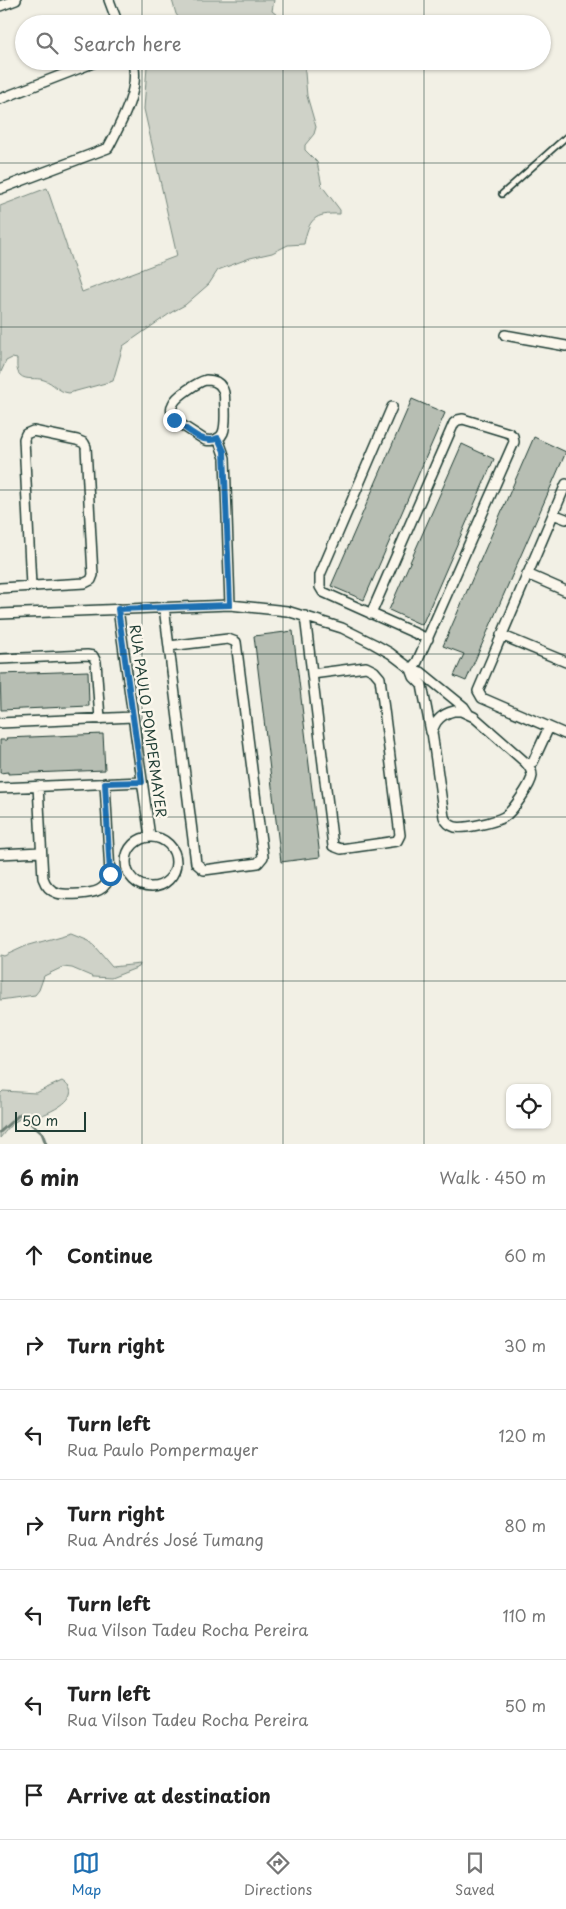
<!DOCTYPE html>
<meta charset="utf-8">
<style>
:root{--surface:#fff;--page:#f6f6f6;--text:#222;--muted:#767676;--line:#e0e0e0;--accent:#1f6fb2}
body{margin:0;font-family:"Playpen Sans",sans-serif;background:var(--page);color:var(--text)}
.controls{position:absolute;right:15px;bottom:15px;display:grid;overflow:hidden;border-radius:10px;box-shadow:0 1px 4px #0004}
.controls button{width:45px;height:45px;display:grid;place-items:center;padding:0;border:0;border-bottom:1px solid var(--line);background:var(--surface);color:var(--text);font:25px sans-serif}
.scale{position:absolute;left:15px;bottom:12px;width:71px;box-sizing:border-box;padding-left:5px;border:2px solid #1f3d34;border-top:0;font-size:14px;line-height:18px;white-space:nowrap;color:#1f3d34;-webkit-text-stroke:4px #fbf7ec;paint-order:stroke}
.stop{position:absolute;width:15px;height:15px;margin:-11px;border:4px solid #1f6fb2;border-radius:50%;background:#fff}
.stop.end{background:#1f6fb2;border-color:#fff;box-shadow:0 1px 5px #0008}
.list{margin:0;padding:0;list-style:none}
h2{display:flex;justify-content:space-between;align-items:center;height:65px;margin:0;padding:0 20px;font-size:21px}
h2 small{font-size:16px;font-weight:400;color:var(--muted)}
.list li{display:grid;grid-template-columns:32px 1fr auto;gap:15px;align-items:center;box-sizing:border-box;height:90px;padding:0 20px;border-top:1px solid var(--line)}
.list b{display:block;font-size:19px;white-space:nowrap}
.list p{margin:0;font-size:16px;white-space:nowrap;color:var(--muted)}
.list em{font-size:16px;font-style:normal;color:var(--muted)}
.icon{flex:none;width:28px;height:28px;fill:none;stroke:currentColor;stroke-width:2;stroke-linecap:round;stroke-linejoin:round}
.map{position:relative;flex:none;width:566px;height:1144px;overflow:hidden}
.search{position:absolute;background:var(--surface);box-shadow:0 1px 4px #0004;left:15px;right:15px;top:15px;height:55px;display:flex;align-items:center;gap:12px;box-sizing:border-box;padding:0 18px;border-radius:28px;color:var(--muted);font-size:19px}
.sheet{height:695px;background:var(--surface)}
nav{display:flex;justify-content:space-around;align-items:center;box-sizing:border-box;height:70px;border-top:1px solid var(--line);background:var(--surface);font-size:14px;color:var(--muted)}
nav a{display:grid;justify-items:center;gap:2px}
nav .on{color:var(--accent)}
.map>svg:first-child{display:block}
.green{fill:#cfd2c8;stroke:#77887e}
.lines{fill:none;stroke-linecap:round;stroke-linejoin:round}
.stream{stroke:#6e7f75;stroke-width:3}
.building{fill:#b7beb3;stroke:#1f3d34}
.service-casing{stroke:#1f3d34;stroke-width:8}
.minor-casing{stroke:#1f3d34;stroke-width:12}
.service{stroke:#fbf7ec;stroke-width:4.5}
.minor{stroke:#fbf7ec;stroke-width:9}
.route{stroke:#1f6fb2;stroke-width:6}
.grid{fill:none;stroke:#1f3d34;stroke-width:1;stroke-opacity:0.55}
.labels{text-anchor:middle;stroke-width:5;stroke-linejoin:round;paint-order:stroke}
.street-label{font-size:14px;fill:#1f3d34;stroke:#fbf7ec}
</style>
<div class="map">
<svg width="566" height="1144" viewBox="0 0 566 1144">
<rect width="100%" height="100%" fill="#f2f0e5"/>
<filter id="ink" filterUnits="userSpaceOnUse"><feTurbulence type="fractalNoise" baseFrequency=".02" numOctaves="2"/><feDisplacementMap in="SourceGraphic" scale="10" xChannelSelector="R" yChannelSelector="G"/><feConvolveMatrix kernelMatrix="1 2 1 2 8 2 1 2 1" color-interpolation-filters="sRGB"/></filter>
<g filter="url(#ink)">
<path class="green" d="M 172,0 L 274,0 L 272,11 L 288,24 L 183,24 L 176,14 Z
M 150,61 L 304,61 L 307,96 L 316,127 L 314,134 L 305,145 L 305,150 L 317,162 L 322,186 L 340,210 L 340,214 C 314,213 309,219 304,244 L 288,245 L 272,253 L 250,258 L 218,270 L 209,284 L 185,305 L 172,312 L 123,346 L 113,381 L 69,393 C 58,392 54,383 44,380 C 36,377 26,381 20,375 C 16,371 17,364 17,359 L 12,358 L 6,361 L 0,374 L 0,206 L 47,188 L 82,292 L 177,256 L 144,109 L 147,66 Z
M 72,933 L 89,940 L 112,967 L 140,964 L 139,967 L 111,978 L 93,977 L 72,968 L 63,967 L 44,976 L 39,990 L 35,995 L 0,1000 L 0,955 L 4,956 L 26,946 Z
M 62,1081 C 86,1096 53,1111 40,1116 C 34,1118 26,1117 20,1119 C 12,1122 6,1131 0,1138 L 0,1094 L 3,1091 L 36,1093 Z"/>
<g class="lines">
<path class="stream" d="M 0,1132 L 20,1114 L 42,1133 L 46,1144"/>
</g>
<path class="building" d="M 412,399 L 445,413 L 364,600 L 331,586 Z
M 534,437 L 566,452 L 466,681 L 454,676 L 464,654 L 443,646 Z
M 462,444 L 494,459 L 422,625 L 389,610 Z
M 293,631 L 320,857 L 281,862 L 254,636 Z
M 88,671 L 89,706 L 1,710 L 0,674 Z
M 103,734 L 105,770 L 8,774 L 8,772 L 0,773 L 0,740 L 7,740 L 6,738 Z"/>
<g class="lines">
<g class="service-casing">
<path id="service" d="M 502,194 L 566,137"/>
</g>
<g class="minor-casing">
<path id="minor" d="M 109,0 L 118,24
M 0,6 L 16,0
M 0,99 L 98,61
M 0,189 L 108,148 C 120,125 142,86 132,61
M 505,335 L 566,346
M 206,380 C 213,380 219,382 222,388 C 226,393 224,401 225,407 C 225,423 228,444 205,440 L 174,420 C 172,414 170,409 173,404 C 176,396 198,382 206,380 Z
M 392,407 L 320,575 L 320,587 L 323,592 L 428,639
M 218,438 L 225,458 L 230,605
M 553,514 L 566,519
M 527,574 L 566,591
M 0,588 L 85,583 L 91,580 L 93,575 L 86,447 L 84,443 L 77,440 L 33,431 L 26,434 L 24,439 L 31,586
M 164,607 L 196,863 L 204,870 L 258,863 L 263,857 L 236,642 L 228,639 L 169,646
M 118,609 L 150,837
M 0,614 L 230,605 L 287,611 L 342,628 L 374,644 L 390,653 L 411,669 L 421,672 L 464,707 L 468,713
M 371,614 L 454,423 L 458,420 L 463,419 L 509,433 L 513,436 L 514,442 L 417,662 L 411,669
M 305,616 L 333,846 L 341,849 L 397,841 L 400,835 L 380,678 L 374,671 L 366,667 L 312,674
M 501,635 L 566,662
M 0,659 L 87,655 L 93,656 L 96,662 L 100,719
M 411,669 L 414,677 L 422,685 L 431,732
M 454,711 L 461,711 L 474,717 L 525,762 C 529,766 532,770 532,776 C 531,785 512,812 504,817 C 495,822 465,829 455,827 C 449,825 446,822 444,817 L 432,732 C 435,720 442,714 454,711 Z
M 0,723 L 133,717
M 565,734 L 482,698 L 478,691 L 566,484
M 528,765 L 533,762 L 549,727
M 38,786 L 43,878 C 49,896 64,895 79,894 C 94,893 107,891 110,874 L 105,783
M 0,788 L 142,782
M126 862a25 25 0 1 1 50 0a25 25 0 1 1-50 0Z
M 0,854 L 41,852"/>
</g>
<use href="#service" class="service"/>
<use href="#minor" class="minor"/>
</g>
</g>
<g class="lines" filter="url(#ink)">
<path class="route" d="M 110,874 L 105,783 L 142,782 L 118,609 L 230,605 L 224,451 L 218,438 C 203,446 186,428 174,420"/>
</g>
<path class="grid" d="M 142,0 L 142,24M 283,0 L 283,24M 424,0 L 424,24M 142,61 L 142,1144M 283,61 L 283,1144M 424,61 L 424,1144M 0,163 L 566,163M 0,327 L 566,327M 0,490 L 566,490M 0,654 L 566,654M 0,817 L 566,817M 0,981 L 566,981"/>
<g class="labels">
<g class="street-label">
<text transform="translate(148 721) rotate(82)" y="5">RUA PAULO POMPERMAYER</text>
</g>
</g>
</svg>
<div class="controls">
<button><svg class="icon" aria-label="locate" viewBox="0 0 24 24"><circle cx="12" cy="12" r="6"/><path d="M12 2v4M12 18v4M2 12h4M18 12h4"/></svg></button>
</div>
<div class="scale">50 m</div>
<div class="stop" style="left:110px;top:874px"></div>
<div class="stop end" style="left:174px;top:420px"></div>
<div class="search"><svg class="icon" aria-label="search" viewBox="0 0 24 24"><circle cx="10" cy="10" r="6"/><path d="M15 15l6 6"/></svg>Search here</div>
</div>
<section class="sheet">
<h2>6 min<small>Walk · 450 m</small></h2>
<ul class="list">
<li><svg class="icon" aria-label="ahead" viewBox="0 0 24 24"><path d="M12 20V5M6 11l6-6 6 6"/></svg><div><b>Continue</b></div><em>60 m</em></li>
<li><svg class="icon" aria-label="right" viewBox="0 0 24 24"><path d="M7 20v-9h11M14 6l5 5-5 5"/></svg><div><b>Turn right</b></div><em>30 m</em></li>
<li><svg class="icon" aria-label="left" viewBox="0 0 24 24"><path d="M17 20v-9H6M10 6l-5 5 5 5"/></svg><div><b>Turn left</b><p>Rua Paulo Pompermayer</p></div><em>120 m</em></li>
<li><svg class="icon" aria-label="right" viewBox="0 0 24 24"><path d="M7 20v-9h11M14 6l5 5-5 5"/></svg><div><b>Turn right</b><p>Rua Andrés José Tumang</p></div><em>80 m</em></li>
<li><svg class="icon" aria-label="left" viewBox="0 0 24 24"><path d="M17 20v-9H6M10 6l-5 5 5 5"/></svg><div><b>Turn left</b><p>Rua Vilson Tadeu Rocha Pereira</p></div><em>110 m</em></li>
<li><svg class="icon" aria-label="left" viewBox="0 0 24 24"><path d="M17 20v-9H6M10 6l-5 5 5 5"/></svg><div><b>Turn left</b><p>Rua Vilson Tadeu Rocha Pereira</p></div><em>50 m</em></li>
<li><svg class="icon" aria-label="arrive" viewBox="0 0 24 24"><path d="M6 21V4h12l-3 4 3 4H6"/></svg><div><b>Arrive at destination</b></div></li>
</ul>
</section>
<nav>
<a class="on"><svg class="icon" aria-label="map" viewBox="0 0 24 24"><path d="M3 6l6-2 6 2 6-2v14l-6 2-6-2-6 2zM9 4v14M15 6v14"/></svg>Map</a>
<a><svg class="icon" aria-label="directions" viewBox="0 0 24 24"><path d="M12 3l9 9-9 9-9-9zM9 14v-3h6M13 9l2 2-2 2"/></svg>Directions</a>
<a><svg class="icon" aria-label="saved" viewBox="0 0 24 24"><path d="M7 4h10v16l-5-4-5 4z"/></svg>Saved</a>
</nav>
